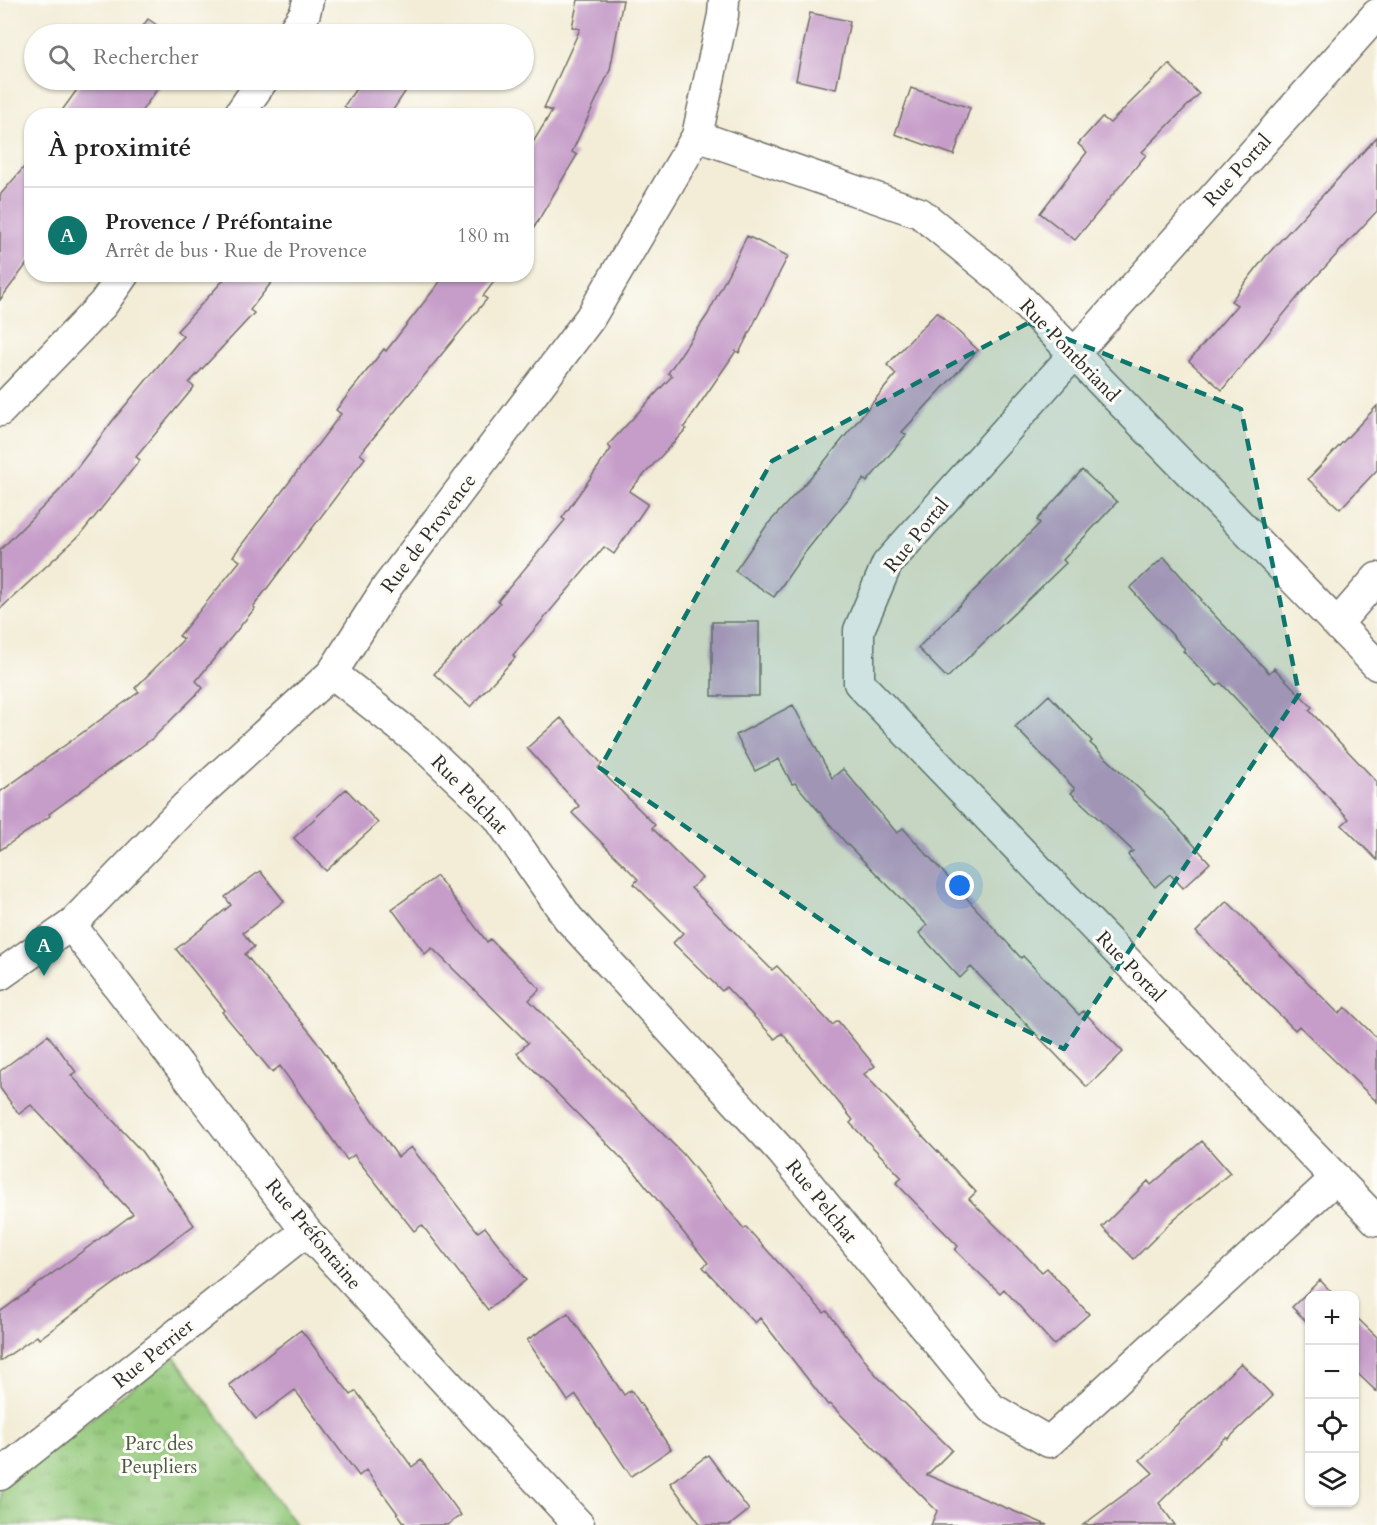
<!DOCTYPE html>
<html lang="fr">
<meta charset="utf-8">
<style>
:root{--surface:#fff;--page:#f6f6f6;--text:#222;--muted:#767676;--line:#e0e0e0;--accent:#0f766e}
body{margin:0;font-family:Cardo,serif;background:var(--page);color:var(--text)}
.controls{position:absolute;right:18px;bottom:18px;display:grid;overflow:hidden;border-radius:12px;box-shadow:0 2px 4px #0004}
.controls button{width:54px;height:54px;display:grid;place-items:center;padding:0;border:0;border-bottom:2px solid var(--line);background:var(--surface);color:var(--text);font:30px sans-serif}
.you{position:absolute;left:960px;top:886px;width:21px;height:21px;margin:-15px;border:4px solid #fff;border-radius:50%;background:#1a73e8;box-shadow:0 0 0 9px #1a73e833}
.badge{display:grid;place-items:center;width:39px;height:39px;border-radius:50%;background:var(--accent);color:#fff;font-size:20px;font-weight:700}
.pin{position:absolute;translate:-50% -50px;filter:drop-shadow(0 2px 3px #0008)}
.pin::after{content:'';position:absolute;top:32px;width:21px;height:18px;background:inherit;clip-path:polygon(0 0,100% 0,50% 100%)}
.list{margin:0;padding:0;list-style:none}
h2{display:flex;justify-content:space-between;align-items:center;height:78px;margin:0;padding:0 24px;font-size:26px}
h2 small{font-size:20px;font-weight:400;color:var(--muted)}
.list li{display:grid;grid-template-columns:39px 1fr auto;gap:18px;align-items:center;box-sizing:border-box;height:96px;padding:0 24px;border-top:2px solid var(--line)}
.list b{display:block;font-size:22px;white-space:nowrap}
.list p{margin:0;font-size:20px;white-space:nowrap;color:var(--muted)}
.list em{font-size:20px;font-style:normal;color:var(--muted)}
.icon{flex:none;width:33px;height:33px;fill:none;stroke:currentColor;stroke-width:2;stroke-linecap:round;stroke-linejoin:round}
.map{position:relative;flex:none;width:1377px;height:1525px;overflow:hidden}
.search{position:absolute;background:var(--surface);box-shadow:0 2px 4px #0004;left:24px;top:24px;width:510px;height:66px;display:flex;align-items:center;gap:15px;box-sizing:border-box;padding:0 21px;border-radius:33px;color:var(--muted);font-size:22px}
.panel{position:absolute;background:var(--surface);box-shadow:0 2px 4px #0004;left:24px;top:108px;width:510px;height:174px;border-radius:24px}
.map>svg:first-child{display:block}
.grass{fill:url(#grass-tufts);stroke:#5f7a52;stroke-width:1.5}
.building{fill:#c69dc9}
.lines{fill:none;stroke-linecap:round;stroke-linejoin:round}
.street-casing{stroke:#716f67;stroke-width:33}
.street{stroke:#fff;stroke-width:30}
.marked{fill:#0f766e;fill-opacity:0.2;stroke:#0f766e;stroke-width:4.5;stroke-dasharray:12 8;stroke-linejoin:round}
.labels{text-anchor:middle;stroke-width:6;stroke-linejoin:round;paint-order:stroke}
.street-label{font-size:20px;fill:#2b2b2b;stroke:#fdfcf7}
.park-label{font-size:20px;fill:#4a5a43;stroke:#fdfcf7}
</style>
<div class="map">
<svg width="1377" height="1525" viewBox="0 0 1377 1525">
<defs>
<pattern id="grass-tufts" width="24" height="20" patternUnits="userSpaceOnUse" patternTransform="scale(1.5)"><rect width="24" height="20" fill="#93c87a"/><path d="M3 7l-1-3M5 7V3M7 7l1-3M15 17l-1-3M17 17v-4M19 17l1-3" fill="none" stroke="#78a364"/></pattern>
</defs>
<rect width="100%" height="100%" fill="#fdfcf7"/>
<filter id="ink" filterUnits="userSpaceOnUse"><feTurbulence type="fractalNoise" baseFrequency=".0167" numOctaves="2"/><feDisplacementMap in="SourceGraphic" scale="12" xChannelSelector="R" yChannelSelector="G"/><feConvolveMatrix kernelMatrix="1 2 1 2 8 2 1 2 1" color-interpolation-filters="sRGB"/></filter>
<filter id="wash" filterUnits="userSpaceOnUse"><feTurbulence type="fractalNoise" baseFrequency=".008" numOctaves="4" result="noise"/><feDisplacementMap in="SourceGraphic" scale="24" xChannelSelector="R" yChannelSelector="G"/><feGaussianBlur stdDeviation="1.35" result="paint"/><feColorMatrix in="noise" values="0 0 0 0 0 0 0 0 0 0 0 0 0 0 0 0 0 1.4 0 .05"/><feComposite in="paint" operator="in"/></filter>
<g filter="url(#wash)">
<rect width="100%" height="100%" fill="#f3edd7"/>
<path class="grass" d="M 174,1356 L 296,1525 L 0,1525 L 0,1488 Z"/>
<g id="blocks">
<path class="building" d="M 578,0 L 623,0 L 610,70 L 572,152 L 577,155 L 526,241 L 526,154 L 552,111 L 544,108 L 580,29 L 572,27 Z
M 810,13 L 850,21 L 836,89 L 796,80 Z
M 148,19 L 170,34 L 137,34 Z
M 1169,64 L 1199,94 L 1142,152 L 1146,155 L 1075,240 L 1040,213 L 1087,152 L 1078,144 L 1102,117 L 1110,123 Z
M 84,80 L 164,80 L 138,116 L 58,116 Z
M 362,80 L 413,80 L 389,116 L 358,116 L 344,106 Z
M 911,88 L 970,108 L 954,155 L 895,134 Z
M 1377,137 L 1377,211 L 1301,293 L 1222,390 L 1189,361 L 1237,305 L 1231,301 L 1265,257 Z
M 32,158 L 32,257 L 0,300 L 0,195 Z
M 747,236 L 788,256 L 739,353 L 736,351 L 684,427 L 686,429 L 629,491 L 648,504 L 614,554 L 604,547 L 513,655 L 515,658 L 470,707 L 434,674 L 500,603 L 498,601 L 565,520 L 562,518 L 611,449 L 608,445 L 672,376 L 668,373 L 708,314 Z
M 229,274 L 278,274 L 250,310 L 254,313 L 189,383 L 194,387 L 136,457 L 140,460 L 81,534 L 0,609 L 0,550 L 61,489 L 114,419 L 183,336 L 177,331 Z
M 446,274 L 500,274 L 483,296 L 487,299 L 360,454 L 365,458 L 253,607 L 255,608 L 196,681 L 203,688 L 153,738 L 49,814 L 50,816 L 0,850 L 0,792 L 139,692 L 135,688 L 184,639 L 179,636 L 240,561 L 233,556 L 341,414 L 336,410 L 384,349 L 386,351 Z
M 937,312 L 978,350 L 902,432 L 906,435 L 867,482 L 864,479 L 803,555 L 774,597 L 735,571 L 767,525 L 819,468 L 896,374 L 887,365 Z
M 1377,406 L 1377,470 L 1340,509 L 1308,479 Z
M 1082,470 L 1117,502 L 1063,560 L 1066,563 L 947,678 L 918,648 L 1040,523 L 1037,520 Z
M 1164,557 L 1202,600 L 1201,601 L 1269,673 L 1274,668 L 1312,707 L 1309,710 L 1377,782 L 1377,860 L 1342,825 L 1349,819 L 1221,683 L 1217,686 L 1183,651 L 1185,649 L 1130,588 Z
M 712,622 L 759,622 L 759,696 L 712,696 Z
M 1049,695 L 1092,741 L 1090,743 L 1166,814 L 1210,863 L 1183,888 L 1170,874 L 1155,887 L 1128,855 L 1133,851 L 1071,793 L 1075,789 L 1015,727 Z
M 793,705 L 832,778 L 843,769 L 897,833 L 903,828 L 1021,958 L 1023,956 L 1079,1015 L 1083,1011 L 1123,1052 L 1087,1087 L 971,967 L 960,978 L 919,933 L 927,925 L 844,841 L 795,783 L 792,784 L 779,759 L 755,771 L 736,735 Z
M 561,718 L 602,764 L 598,768 L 655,825 L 652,828 L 702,878 L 691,888 L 772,970 L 777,966 L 832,1025 L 838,1021 L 875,1066 L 864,1074 L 976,1192 L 969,1199 L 1042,1272 L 1047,1268 L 1089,1314 L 1054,1345 L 1004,1289 L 1000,1293 L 955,1250 L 958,1246 L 896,1183 L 902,1178 L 850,1123 L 853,1120 L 782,1033 L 775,1039 L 726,987 L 722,991 L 673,943 L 683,933 L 634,884 L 638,879 L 572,813 L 579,806 L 527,748 Z
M 346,789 L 378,823 L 326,871 L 294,838 Z
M 260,871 L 284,901 L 243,933 L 254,947 L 245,954 L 313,1036 L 398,1157 L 411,1147 L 478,1232 L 485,1227 L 526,1280 L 488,1310 L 422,1225 L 414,1231 L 354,1155 L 347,1160 L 280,1066 L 272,1072 L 222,1012 L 225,1010 L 176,949 L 231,905 L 225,897 Z
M 437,876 L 487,942 L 490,939 L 540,989 L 529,1000 L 683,1154 L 744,1229 L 746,1227 L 824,1313 L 827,1311 L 877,1376 L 952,1450 L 927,1475 L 1047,1525 L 931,1525 L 937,1511 L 830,1404 L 828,1405 L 760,1318 L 755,1323 L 703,1267 L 708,1263 L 634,1171 L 517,1053 L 528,1043 L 432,948 L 425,954 L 392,909 Z
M 1227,901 L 1339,1014 L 1345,1007 L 1377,1038 L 1377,1102 L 1299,1026 L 1295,1030 L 1196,932 Z
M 48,1035 L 76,1072 L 71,1075 L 142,1152 L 194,1225 L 39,1339 L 37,1336 L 0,1361 L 0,1312 L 133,1214 L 31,1105 L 19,1114 L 0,1088 L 0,1071 Z
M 1202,1141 L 1230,1173 L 1174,1219 L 1134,1259 L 1102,1227 L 1148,1181 L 1151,1185 Z
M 1320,1280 L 1335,1296 L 1310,1296 L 1310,1325 L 1292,1307 Z
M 568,1313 L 624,1395 L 631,1390 L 671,1449 L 631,1476 L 576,1395 L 568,1401 L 527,1340 Z
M 1354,1315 L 1377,1337 L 1377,1392 L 1354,1370 Z
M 301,1330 L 351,1395 L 356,1391 L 412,1467 L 421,1460 L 461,1515 L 447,1525 L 406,1525 L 366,1470 L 359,1476 L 295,1390 L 256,1419 L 229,1385 Z
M 1241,1363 L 1273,1396 L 1228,1439 L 1226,1437 L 1159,1503 L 1175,1525 L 1083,1525 L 1153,1473 L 1140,1460 Z
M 708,1455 L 749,1510 L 730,1525 L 701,1525 L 670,1483 Z"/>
</g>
</g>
<g filter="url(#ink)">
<use href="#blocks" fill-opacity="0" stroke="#716f67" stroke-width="1.5"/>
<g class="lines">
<g class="street-casing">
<path id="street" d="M 1377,14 L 887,564 L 859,630 L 859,683 L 1377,1221
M 291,34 L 305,13 L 308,0
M 238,116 L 263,80
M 697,136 L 920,213 L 1000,278 L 1377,665
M 0,411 L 103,304 L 124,274
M 1337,624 L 1377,578
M 332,673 L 418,741 L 497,816 L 568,918 L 782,1152 L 991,1408 L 1049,1442 L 1336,1178
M 71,925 L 306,1231 L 579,1525
M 0,975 L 71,925 L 186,806 L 332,673 L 387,587 L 590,318 L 697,136 L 723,15 L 724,0
M 0,1475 L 306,1231"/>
</g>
<use href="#street" class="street"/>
</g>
</g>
<path class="marked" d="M 1028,323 L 1241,409 L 1299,694 L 1064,1049 L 874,956 L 600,768 L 772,461 Z"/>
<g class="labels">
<g class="street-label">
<text transform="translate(1237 170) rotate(-48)" y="7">Rue Portal</text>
<text transform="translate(1070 350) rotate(46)" y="7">Rue Pontbriand</text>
<text transform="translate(428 533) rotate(-53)" y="7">Rue de Provence</text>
<text transform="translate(916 535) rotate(-51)" y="7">Rue Portal</text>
<text transform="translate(470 794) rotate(46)" y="7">Rue Pelchat</text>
<text transform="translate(1131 966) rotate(46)" y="7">Rue Portal</text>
<text transform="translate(822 1201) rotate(51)" y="7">Rue Pelchat</text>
<text transform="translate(314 1234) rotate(50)" y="7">Rue Préfontaine</text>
<text transform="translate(153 1353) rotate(-39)" y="7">Rue Perrier</text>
</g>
<g class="park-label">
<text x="159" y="1450">Parc des<tspan x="159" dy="23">Peupliers</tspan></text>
</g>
</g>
</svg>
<div class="controls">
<button>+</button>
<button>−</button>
<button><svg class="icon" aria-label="locate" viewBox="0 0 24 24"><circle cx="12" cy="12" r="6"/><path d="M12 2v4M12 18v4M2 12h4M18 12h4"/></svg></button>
<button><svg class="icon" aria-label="layers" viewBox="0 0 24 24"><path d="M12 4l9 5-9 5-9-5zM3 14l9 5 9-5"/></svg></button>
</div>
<div class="you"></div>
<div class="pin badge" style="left:44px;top:976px">A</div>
<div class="search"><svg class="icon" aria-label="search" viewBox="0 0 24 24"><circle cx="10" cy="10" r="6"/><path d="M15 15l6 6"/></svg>Rechercher</div>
<section class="panel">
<h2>À proximité<small></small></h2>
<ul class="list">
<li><span class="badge">A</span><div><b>Provence / Préfontaine</b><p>Arrêt de bus · Rue de Provence</p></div><em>180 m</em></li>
</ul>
</section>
</div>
